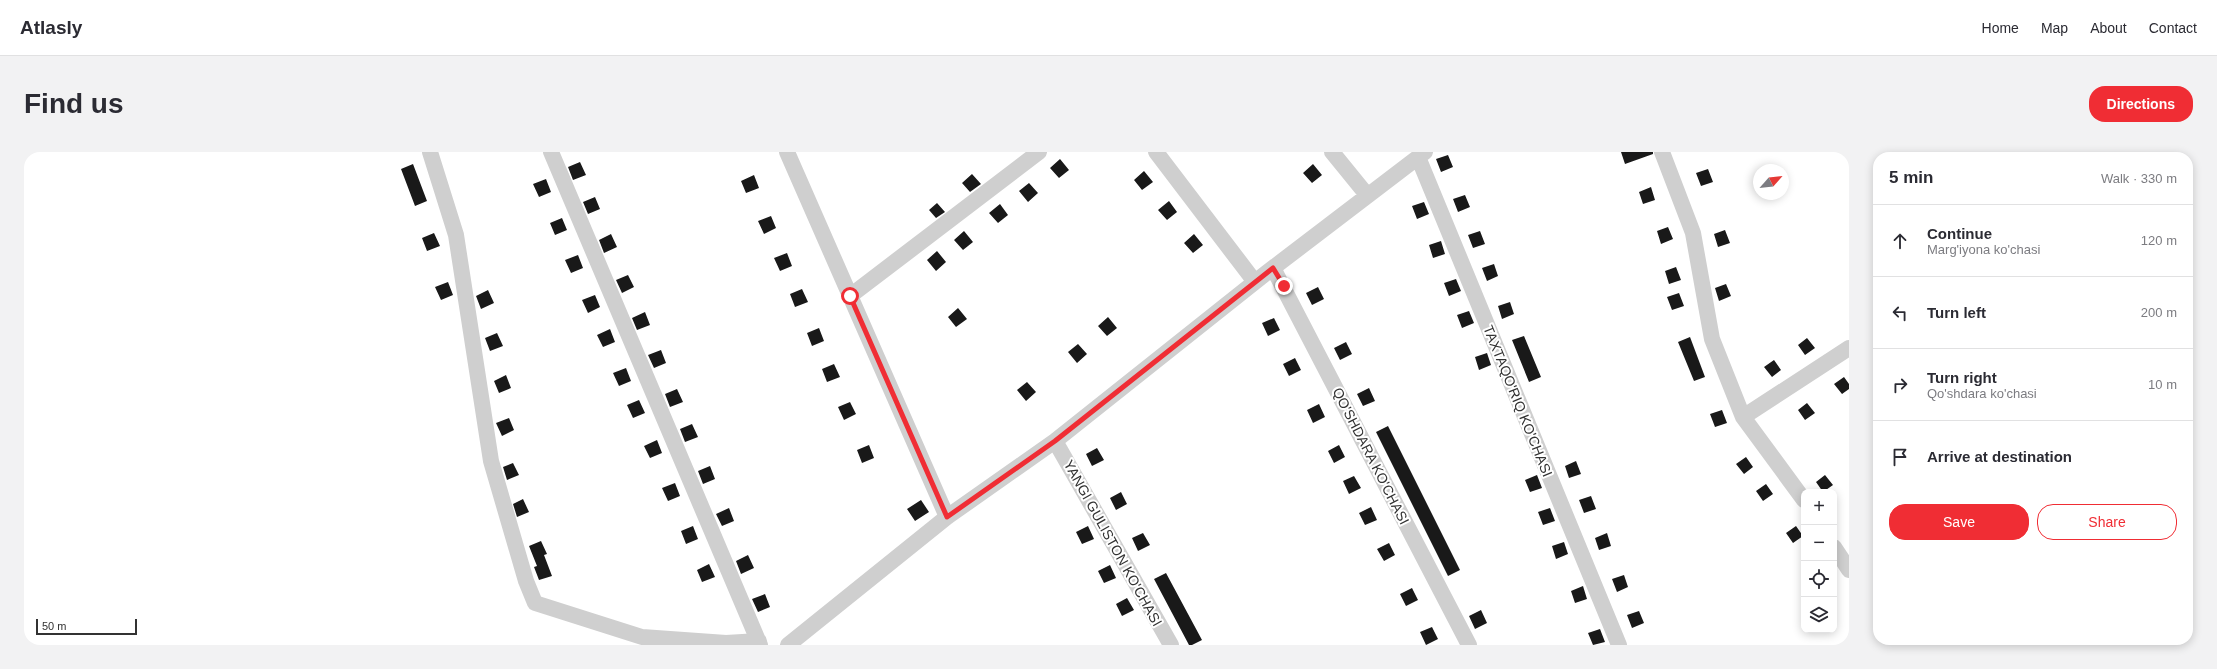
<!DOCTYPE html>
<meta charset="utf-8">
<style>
:root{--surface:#fff;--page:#f2f2f3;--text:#2b2b33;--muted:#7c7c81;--line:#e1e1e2;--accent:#f02d34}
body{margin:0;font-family:Helvetica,sans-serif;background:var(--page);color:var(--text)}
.controls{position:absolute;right:12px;bottom:12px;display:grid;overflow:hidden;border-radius:8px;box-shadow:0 2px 10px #0003}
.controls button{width:36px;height:36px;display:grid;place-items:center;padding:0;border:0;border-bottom:1px solid var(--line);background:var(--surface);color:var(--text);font:20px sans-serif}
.compass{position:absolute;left:1729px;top:12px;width:36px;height:36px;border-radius:50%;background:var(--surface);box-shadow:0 2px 10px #0003;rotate:63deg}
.scale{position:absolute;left:12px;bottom:10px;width:101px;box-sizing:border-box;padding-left:4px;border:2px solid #323232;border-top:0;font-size:11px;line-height:14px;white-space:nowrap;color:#323232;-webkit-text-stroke:3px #fff;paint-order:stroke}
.stop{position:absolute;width:12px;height:12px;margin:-9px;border:3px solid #f02d34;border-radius:50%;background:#fff}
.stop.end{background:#f02d34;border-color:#fff;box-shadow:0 1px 4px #0008}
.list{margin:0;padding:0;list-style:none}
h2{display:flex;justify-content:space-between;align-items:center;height:52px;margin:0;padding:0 16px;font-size:17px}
h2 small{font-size:13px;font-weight:400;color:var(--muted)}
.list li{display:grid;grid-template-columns:26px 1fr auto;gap:12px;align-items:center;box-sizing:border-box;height:72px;padding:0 16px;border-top:1px solid var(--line)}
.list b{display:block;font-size:15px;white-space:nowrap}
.list p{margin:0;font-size:13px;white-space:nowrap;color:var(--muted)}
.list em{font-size:13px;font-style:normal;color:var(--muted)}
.actions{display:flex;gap:8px;padding:12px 16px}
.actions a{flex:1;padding:9px 0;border:1px solid var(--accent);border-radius:16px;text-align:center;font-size:14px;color:var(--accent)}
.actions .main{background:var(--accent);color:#fff}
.icon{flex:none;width:22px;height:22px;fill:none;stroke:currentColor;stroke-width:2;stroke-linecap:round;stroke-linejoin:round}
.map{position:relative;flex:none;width:1825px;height:493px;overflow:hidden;border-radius:16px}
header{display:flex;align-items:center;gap:24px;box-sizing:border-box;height:56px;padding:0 20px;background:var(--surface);border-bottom:1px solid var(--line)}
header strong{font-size:19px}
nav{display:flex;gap:22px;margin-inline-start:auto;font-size:14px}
.intro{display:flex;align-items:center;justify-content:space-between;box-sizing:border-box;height:96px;padding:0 24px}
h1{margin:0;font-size:28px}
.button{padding:10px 18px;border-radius:16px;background:var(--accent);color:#fff;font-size:14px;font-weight:700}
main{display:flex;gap:24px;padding:0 24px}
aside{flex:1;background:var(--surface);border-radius:16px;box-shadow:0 2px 10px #0003}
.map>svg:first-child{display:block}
.building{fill:#191919}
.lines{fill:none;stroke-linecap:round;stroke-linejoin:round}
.minor{stroke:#cfcfcf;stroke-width:16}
.route{stroke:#f02d34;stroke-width:5}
.labels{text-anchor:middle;stroke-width:4;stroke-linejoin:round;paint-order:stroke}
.street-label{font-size:14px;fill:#323232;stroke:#fff}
</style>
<header>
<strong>Atlasly</strong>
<nav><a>Home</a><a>Map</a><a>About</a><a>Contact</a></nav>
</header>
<div class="intro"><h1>Find us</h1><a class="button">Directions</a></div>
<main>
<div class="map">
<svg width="1825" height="493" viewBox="0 0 1825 493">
<rect width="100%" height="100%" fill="#fff"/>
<path class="building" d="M 1597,0 L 1629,0 L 1629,2 L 1601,12 Z
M 1424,3 L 1429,15 L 1417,20 L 1412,7 Z
M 1036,7 L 1045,18 L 1035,26 L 1026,16 Z
M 556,10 L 562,23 L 549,28 L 544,15 Z
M 389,12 L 403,49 L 391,54 L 377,17 Z
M 1289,12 L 1298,23 L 1288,31 L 1279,21 Z
M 1684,17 L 1689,30 L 1677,34 L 1672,21 Z
M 1120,19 L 1129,30 L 1118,38 L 1110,28 Z
M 948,22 L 957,32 L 946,40 L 938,31 Z
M 730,23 L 735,36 L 722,41 L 717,29 Z
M 522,27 L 527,40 L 515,45 L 509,32 Z
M 1005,31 L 1014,41 L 1004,50 L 995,39 Z
M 1627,35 L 1631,48 L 1619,52 L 1615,40 Z
M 1441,43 L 1446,55 L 1434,60 L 1429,47 Z
M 571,45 L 576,57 L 564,62 L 559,50 Z
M 1145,49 L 1153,60 L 1143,68 L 1134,58 Z
M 1400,50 L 1405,62 L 1393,67 L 1388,54 Z
M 913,51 L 921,60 L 912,66 L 905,58 Z
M 976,52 L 984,63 L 974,71 L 965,61 Z
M 747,64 L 752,76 L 740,82 L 734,69 Z
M 538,66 L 543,78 L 531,83 L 526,71 Z
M 1644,75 L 1649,87 L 1637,92 L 1633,79 Z
M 1701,78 L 1706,91 L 1694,95 L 1690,82 Z
M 940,79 L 949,90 L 939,98 L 930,88 Z
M 1456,79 L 1461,92 L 1449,96 L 1444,83 Z
M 410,81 L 416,94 L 403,99 L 398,86 Z
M 587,82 L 593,95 L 580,101 L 575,88 Z
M 1170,82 L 1179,93 L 1169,101 L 1160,91 Z
M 1417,89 L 1421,102 L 1409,106 L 1405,93 Z
M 913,99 L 922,110 L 912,119 L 903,108 Z
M 763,101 L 768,114 L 756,119 L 750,106 Z
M 554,103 L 559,116 L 547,121 L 541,108 Z
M 1470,112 L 1474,124 L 1463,129 L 1458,116 Z
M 1652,115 L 1657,128 L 1645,132 L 1641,119 Z
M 604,123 L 610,135 L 598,141 L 592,128 Z
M 1432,127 L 1437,139 L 1425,144 L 1420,131 Z
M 424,130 L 429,143 L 417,148 L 411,135 Z
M 1702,132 L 1707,144 L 1695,149 L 1691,136 Z
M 1294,135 L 1300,147 L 1288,153 L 1282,141 Z
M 778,137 L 784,150 L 771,155 L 766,142 Z
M 464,138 L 470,151 L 457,157 L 452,144 Z
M 1655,141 L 1660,154 L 1648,158 L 1643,145 Z
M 571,143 L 576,155 L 564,161 L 558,148 Z
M 1486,150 L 1490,162 L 1478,167 L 1474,154 Z
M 934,156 L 943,167 L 932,175 L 924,165 Z
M 1445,159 L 1450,171 L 1438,176 L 1433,163 Z
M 621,160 L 626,173 L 613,178 L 608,166 Z
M 1084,165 L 1093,176 L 1083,184 L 1074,174 Z
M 1250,166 L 1256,178 L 1244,184 L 1238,171 Z
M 795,176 L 800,189 L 788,194 L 783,181 Z
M 586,177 L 591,190 L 579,195 L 573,183 Z
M 473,181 L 479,194 L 466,199 L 461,186 Z
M 1500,184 L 1517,225 L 1505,230 L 1488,188 Z
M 1666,185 L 1681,225 L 1670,229 L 1654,190 Z
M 1783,186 L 1791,196 L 1781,203 L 1774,193 Z
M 1322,190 L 1328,202 L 1316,208 L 1310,196 Z
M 1054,192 L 1063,202 L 1053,211 L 1044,200 Z
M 637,198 L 642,211 L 630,216 L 624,203 Z
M 1463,201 L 1467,213 L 1455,218 L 1451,205 Z
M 1271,206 L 1277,218 L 1265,224 L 1259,212 Z
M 1750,208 L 1757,218 L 1748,225 L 1740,215 Z
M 810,212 L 816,225 L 803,230 L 798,217 Z
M 602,216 L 607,229 L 595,234 L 589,221 Z
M 482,223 L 487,236 L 475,241 L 470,229 Z
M 1820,225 L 1825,232 L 1825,237 L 1818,242 L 1810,232 Z
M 1003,230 L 1012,240 L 1002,249 L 993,238 Z
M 1345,236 L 1351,249 L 1339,254 L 1333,242 Z
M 653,237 L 659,250 L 646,255 L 641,242 Z
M 615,248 L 621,261 L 609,266 L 603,253 Z
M 826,250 L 832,262 L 820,268 L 814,255 Z
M 1783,251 L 1791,261 L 1781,268 L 1774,258 Z
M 1295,252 L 1301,265 L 1289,271 L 1283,258 Z
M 1698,258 L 1703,271 L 1691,275 L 1686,262 Z
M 485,266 L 490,278 L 478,284 L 472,271 Z
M 668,272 L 674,285 L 661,290 L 656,277 Z
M 1364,274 L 1436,418 L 1424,424 L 1352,280 Z
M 633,288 L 638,301 L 626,306 L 620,294 Z
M 845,293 L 850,306 L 838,311 L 833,298 Z
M 1315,293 L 1321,305 L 1310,311 L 1304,299 Z
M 1073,296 L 1080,308 L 1068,314 L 1062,302 Z
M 1722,305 L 1729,315 L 1720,322 L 1712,312 Z
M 1552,309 L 1557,322 L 1545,326 L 1541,314 Z
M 489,311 L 495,323 L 483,328 L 479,315 Z
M 686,314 L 691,327 L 679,332 L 674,319 Z
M 1513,323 L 1518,336 L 1506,340 L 1501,328 Z
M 1801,323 L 1809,333 L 1799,340 L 1792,330 Z
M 1330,324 L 1337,336 L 1325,342 L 1319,329 Z
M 651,331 L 656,344 L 644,349 L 638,336 Z
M 1742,332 L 1749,342 L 1739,349 L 1732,339 Z
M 1097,340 L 1103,352 L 1092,358 L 1086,346 Z
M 1567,344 L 1572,357 L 1560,361 L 1555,348 Z
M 499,347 L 505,360 L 493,365 L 489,352 Z
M 897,348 L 905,360 L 891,369 L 883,357 Z
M 1347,355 L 1353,368 L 1341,373 L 1335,361 Z
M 705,356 L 710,369 L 698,374 L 692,362 Z
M 1526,356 L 1531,369 L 1519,373 L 1514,360 Z
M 669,374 L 674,387 L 662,392 L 657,379 Z
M 1064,374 L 1070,387 L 1058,392 L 1052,380 Z
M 1772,374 L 1779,384 L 1769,391 L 1762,381 Z
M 1119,381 L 1126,393 L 1114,399 L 1108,386 Z
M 1583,381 L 1587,394 L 1575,398 L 1571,386 Z
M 517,389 L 523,402 L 520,403 L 528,424 L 515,428 L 510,415 L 513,414 L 505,394 Z
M 1540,390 L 1544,402 L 1532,407 L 1528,394 Z
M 1365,391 L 1371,403 L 1360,409 L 1353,397 Z
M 724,403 L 730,416 L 717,422 L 712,409 Z
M 685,412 L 691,425 L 678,430 L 673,418 Z
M 1086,413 L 1092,426 L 1080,431 L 1074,419 Z
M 1142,421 L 1178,488 L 1168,493 L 1165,493 L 1130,427 Z
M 1600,423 L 1604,435 L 1593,440 L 1588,427 Z
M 1559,434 L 1563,447 L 1551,451 L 1547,439 Z
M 1388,436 L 1394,448 L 1382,454 L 1376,442 Z
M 741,442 L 746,455 L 734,460 L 728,447 Z
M 1103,446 L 1110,458 L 1098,464 L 1092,452 Z
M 1457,458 L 1463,471 L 1451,477 L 1445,464 Z
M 1615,459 L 1620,471 L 1608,476 L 1603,463 Z
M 1408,475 L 1414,487 L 1402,493 L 1396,480 Z
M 1576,477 L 1581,490 L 1569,493 L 1564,481 Z"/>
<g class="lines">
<path class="minor" d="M 406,0 L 432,83 L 467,309 L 502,429 L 511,451 L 618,485 L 702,491 L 735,489
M 527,0 L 736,493
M 763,0 L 923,365
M 1132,0 L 1231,130
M 1308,0 L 1343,43
M 1638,0 L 1669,81 L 1688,187 L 1719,265 L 1780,348
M 1394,5 L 1595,493
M 1249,116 L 1445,493
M 826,144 L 1015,0
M 1719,265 L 1825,196
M 1031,289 L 1147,493
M 1810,395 L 1825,418
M 764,493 L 923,365 L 1031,289 L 1241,122 L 1401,0"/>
</g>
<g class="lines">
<path class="route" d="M 826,144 L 923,365 L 1031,289 L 1249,116 L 1260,134"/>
</g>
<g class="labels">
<g class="street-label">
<text transform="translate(1494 249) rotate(68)" y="5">TAXTAQO'RIQ KO'CHASI</text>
<text transform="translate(1347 304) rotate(63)" y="5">QO'SHDARA KO'CHASI</text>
<text transform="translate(1089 391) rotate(61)" y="5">YANGI GULISTON KO'CHASI</text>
</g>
</g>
</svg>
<div class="controls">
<button>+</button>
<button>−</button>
<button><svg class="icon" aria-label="locate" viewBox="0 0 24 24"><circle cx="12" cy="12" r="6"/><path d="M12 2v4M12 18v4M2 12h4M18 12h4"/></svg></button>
<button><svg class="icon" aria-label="layers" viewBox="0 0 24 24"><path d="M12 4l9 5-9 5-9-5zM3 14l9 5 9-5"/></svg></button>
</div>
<svg class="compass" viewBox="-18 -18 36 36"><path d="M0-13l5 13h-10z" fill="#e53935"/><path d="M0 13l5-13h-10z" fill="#7c7c81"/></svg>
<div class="scale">50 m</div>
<div class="stop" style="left:826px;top:144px"></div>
<div class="stop end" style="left:1260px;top:134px"></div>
</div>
<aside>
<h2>5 min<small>Walk · 330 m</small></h2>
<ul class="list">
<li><svg class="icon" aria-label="ahead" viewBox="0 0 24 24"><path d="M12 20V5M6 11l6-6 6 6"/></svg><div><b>Continue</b><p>Marg'iyona ko'chasi</p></div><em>120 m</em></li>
<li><svg class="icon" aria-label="left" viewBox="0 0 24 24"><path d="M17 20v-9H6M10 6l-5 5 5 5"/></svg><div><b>Turn left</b></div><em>200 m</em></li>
<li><svg class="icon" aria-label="right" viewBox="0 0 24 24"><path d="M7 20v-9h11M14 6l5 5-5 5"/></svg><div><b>Turn right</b><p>Qo'shdara ko'chasi</p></div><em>10 m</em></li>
<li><svg class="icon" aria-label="arrive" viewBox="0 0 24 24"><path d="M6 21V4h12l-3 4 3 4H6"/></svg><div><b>Arrive at destination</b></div></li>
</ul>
<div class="actions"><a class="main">Save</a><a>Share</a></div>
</aside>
</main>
